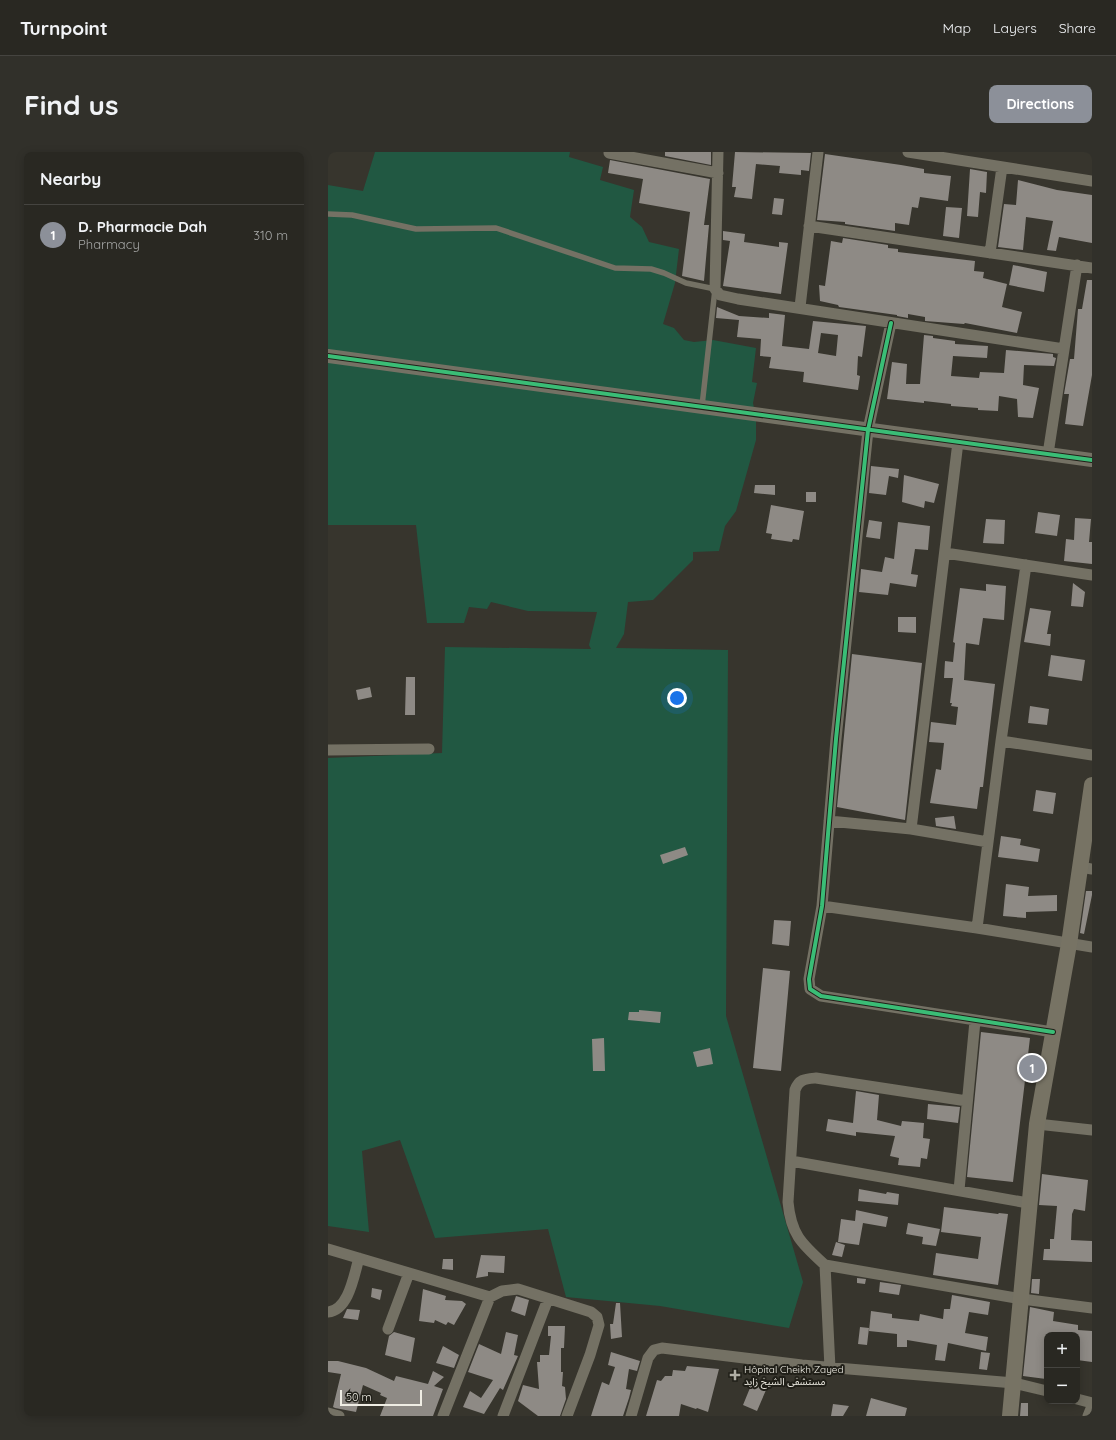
<!DOCTYPE html>
<meta charset="utf-8">
<style>
:root{--surface:#292822;--page:#31302a;--text:#f1f3f6;--muted:#a5a6a5;--line:#454440;--accent:#8c9099}
body{margin:0;font-family:Quicksand,"Noto Sans Arabic",sans-serif;background:var(--page);color:var(--text)}
.controls{position:absolute;right:12px;bottom:12px;display:grid;overflow:hidden;border-radius:8px;box-shadow:0 2px 10px #0003}
.controls button{width:36px;height:36px;display:grid;place-items:center;padding:0;border:0;border-bottom:1px solid var(--line);background:var(--surface);color:var(--text);font:20px sans-serif}
.scale{position:absolute;left:12px;bottom:10px;width:82px;box-sizing:border-box;padding-left:4px;border:2px solid #efede4;border-top:0;font-size:11px;line-height:14px;white-space:nowrap;color:#efede4;-webkit-text-stroke:3px #201f18;paint-order:stroke}
.you{position:absolute;left:349px;top:546px;width:14px;height:14px;margin:-10px;border:3px solid #fff;border-radius:50%;background:#1a73e8;box-shadow:0 0 0 6px #1a73e833}
.badge{display:grid;place-items:center;width:26px;height:26px;border-radius:50%;background:var(--accent);color:#fff;font-size:13px;font-weight:700}
.pin{position:absolute;translate:-50% -50%;border:2px solid #fff;box-shadow:0 1px 4px #0006}
.list{margin:0;padding:0;list-style:none}
h2{display:flex;justify-content:space-between;align-items:center;height:52px;margin:0;padding:0 16px;font-size:17px}
h2 small{font-size:13px;font-weight:400;color:var(--muted)}
.list li{display:grid;grid-template-columns:26px 1fr auto;gap:12px;align-items:center;box-sizing:border-box;height:60px;padding:0 16px;border-top:1px solid var(--line)}
.list b{display:block;font-size:15px;white-space:nowrap}
.list p{margin:0;font-size:13px;white-space:nowrap;color:var(--muted)}
.list em{font-size:13px;font-style:normal;color:var(--muted)}
.map{position:relative;flex:none;width:764px;height:1264px;overflow:hidden;border-radius:8px}
header{display:flex;align-items:center;gap:24px;box-sizing:border-box;height:56px;padding:0 20px;background:var(--surface);border-bottom:1px solid var(--line)}
header strong{font-size:19px}
nav{display:flex;gap:22px;margin-inline-start:auto;font-size:14px}
.intro{display:flex;align-items:center;justify-content:space-between;box-sizing:border-box;height:96px;padding:0 24px}
h1{margin:0;font-size:28px}
.button{padding:10px 18px;border-radius:8px;background:var(--accent);color:#fff;font-size:14px;font-weight:700}
main{display:flex;gap:24px;padding:0 24px}
aside{flex:1;background:var(--surface);border-radius:8px;box-shadow:0 2px 10px #0003}
.map>svg:first-child{display:block}
.green{fill:#215842}
.building{fill:#8e8a85;fill-rule:evenodd}
.lines{fill:none;stroke-linecap:round;stroke-linejoin:round}
.service{stroke:#747164;stroke-width:5.5}
.minor{stroke:#747164;stroke-width:11}
.tertiary{stroke:#747164;stroke-width:14}
.secondary{stroke:#777364;stroke-width:16}
.cycleway-casing{stroke:#201f18;stroke-width:6}
.cycleway{stroke:#3abd76;stroke-width:4}
.poi-dot{fill:#afada4;stroke:#201f18;stroke-width:1.5}
.labels{text-anchor:middle;stroke-width:4;stroke-linejoin:round;paint-order:stroke}
.poi-label{font-size:10px;fill:#efede4;stroke:#201f18;text-anchor:start}
</style>
<header>
<strong>Turnpoint</strong>
<nav><a>Map</a><a>Layers</a><a>Share</a></nav>
</header>
<div class="intro"><h1>Find us</h1><a class="button">Directions</a></div>
<main>
<aside>
<h2>Nearby<small></small></h2>
<ul class="list">
<li><span class="badge">1</span><div><b>D. Pharmacie Dah</b><p>Pharmacy</p></div><em>310 m</em></li>
</ul>
</aside>
<div class="map">
<svg width="764" height="1264" viewBox="0 0 764 1264">
<rect width="100%" height="100%" fill="#37352d"/>
<path class="green" d="M 47,0 L 242,0 L 241,5 L 275,15 L 272,28 L 306,38 L 302,65 L 314,75 L 321,90 L 351,97 L 347,131 L 335,172 L 346,176 L 356,188 L 366,190 L 385,188 L 428,196 L 424,230 L 429,231 L 425,251 L 428,266 L 428,288 L 408,359 L 397,374 L 391,399 L 365,400 L 365,408 L 325,448 L 300,450 L 296,482 L 288,496 L 400,498 L 398,864 L 475,1130 L 461,1176 L 332,1154 L 238,1145 L 220,1077 L 107,1086 L 72,988 L 34,999 L 41,1080 L 0,1074 L 0,606 L 114,601 L 117,495 L 263,497 L 261,493 L 269,460 L 200,459 L 163,450 L 159,457 L 141,455 L 136,471 L 99,471 L 88,373 L 0,373 L 0,33 L 35,39 Z"/>
<path class="building" d="M 337,0 L 383,0 L 383,13 L 337,4 Z
M 407,0 L 483,1 L 481,19 L 473,18 L 473,23 L 451,21 L 452,14 L 428,12 L 424,47 L 406,45 L 408,35 L 404,35 Z
M 497,2 L 573,13 L 596,17 L 596,21 L 623,24 L 620,49 L 592,45 L 590,56 L 584,55 L 581,73 L 567,71 L 567,79 L 517,72 L 517,70 L 489,68 Z
M 282,8 L 382,27 L 376,73 L 381,73 L 376,129 L 354,124 L 362,60 L 311,51 L 315,27 L 280,21 Z
M 642,17 L 659,20 L 658,41 L 652,40 L 650,65 L 639,64 Z
M 690,28 L 729,38 L 764,43 L 764,91 L 731,85 L 728,99 L 719,98 L 725,69 L 698,65 L 695,98 L 670,95 L 676,52 L 688,53 Z
M 446,46 L 456,47 L 454,63 L 444,62 Z
M 618,55 L 634,56 L 631,86 L 615,84 Z
M 395,79 L 417,82 L 416,90 L 451,95 L 451,90 L 460,91 L 453,142 L 395,134 L 402,89 L 395,88 Z
M 515,86 L 560,93 L 560,96 L 570,97 L 570,100 L 647,109 L 646,119 L 656,120 L 655,126 L 679,132 L 674,155 L 694,160 L 689,181 L 637,171 L 636,172 L 597,169 L 597,165 L 580,162 L 580,166 L 569,164 L 569,163 L 511,155 L 510,153 L 492,149 L 491,133 L 497,134 L 503,89 L 514,91 Z
M 685,113 L 719,120 L 716,140 L 681,133 Z
M 759,128 L 764,128 L 764,223 L 755,274 L 737,272 L 741,242 L 736,242 L 742,207 L 746,207 L 750,157 L 754,157 Z
M 389,155 L 411,164 L 441,166 L 441,161 L 457,163 L 454,194 L 481,197 L 485,169 L 538,174 L 534,205 L 530,204 L 529,223 L 532,224 L 530,238 L 475,230 L 476,220 L 441,216 L 443,205 L 432,204 L 433,187 L 409,185 L 411,168 L 388,166 ZM 493,181 L 510,183 L 508,204 L 490,201 Z
M 596,183 L 605,184 L 605,186 L 627,189 L 627,192 L 660,194 L 659,206 L 625,204 L 623,224 L 651,226 L 652,220 L 676,221 L 678,198 L 725,202 L 725,205 L 728,206 L 726,214 L 696,213 L 695,233 L 711,236 L 705,266 L 690,265 L 689,247 L 671,244 L 670,259 L 650,258 L 650,256 L 623,254 L 623,252 L 596,249 L 596,251 L 559,247 L 564,210 L 579,212 L 578,232 L 592,232 Z
M 543,314 L 571,317 L 570,326 L 561,324 L 558,343 L 541,341 Z
M 576,323 L 611,332 L 606,351 L 597,349 L 596,356 L 574,350 Z
M 427,333 L 447,333 L 447,343 L 426,341 Z
M 478,340 L 488,340 L 488,350 L 478,350 Z
M 443,353 L 476,359 L 471,388 L 465,387 L 464,390 L 443,387 L 444,382 L 438,381 Z
M 710,360 L 732,363 L 729,384 L 707,381 Z
M 747,366 L 763,367 L 761,390 L 764,390 L 764,412 L 736,409 L 738,387 L 746,388 Z
M 658,367 L 677,368 L 676,392 L 655,391 Z
M 541,368 L 554,370 L 552,387 L 538,385 Z
M 570,370 L 602,374 L 600,398 L 587,397 L 583,422 L 590,423 L 588,435 L 562,431 L 560,443 L 531,440 L 533,417 L 554,420 L 557,405 L 566,407 Z
M 745,431 L 757,440 L 755,455 L 743,454 Z
M 658,432 L 678,434 L 676,468 L 655,466 L 651,493 L 638,491 L 636,528 L 667,532 L 655,635 L 652,635 L 649,657 L 602,651 L 608,617 L 613,618 L 616,591 L 601,590 L 603,570 L 628,573 L 630,555 L 623,554 L 624,551 L 622,551 L 625,526 L 616,526 L 617,509 L 625,510 L 627,491 L 625,490 L 632,436 L 658,439 Z
M 702,456 L 723,459 L 719,482 L 723,482 L 722,494 L 696,490 Z
M 570,465 L 588,465 L 588,481 L 570,480 Z
M 524,502 L 594,511 L 577,668 L 509,655 Z
M 723,503 L 757,508 L 754,529 L 720,524 Z
M 78,525 L 87,525 L 87,563 L 77,563 Z
M 42,535 L 44,545 L 30,548 L 28,538 Z
M 702,554 L 721,557 L 719,573 L 700,571 Z
M 708,638 L 728,641 L 725,662 L 705,659 Z
M 626,664 L 628,677 L 608,674 L 607,666 Z
M 673,684 L 693,687 L 692,693 L 712,697 L 710,710 L 670,705 Z
M 357,695 L 360,703 L 335,712 L 332,703 Z
M 678,732 L 701,735 L 700,744 L 729,743 L 729,759 L 698,760 L 698,766 L 675,764 Z
M 758,739 L 764,739 L 764,743 L 756,782 L 752,781 Z
M 446,768 L 463,769 L 461,794 L 444,792 Z
M 435,816 L 462,819 L 453,919 L 425,916 Z
M 311,858 L 333,860 L 332,871 L 300,868 L 301,860 L 311,860 Z
M 653,880 L 702,886 L 685,1030 L 639,1025 Z
M 276,886 L 277,919 L 265,919 L 264,887 Z
M 382,896 L 385,912 L 369,915 L 365,900 Z
M 528,939 L 551,943 L 549,968 L 573,974 L 574,969 L 596,971 L 595,986 L 602,987 L 599,1007 L 593,1006 L 592,1015 L 570,1013 L 571,1006 L 562,1004 L 567,984 L 528,980 L 528,984 L 498,979 L 500,967 L 525,971 Z
M 600,952 L 632,955 L 630,971 L 599,967 Z
M 714,1022 L 760,1028 L 757,1059 L 746,1057 L 744,1062 L 743,1088 L 764,1089 L 764,1110 L 715,1108 L 716,1097 L 722,1097 L 722,1087 L 726,1087 L 729,1054 L 711,1053 Z
M 531,1037 L 558,1042 L 559,1040 L 571,1042 L 570,1053 L 530,1049 Z
M 616,1055 L 670,1062 L 671,1061 L 680,1062 L 670,1133 L 605,1123 L 608,1101 L 650,1107 L 653,1085 L 613,1080 Z
M 528,1058 L 560,1065 L 558,1075 L 535,1071 L 531,1093 L 510,1090 L 513,1067 L 527,1069 Z
M 580,1071 L 612,1077 L 608,1094 L 594,1092 L 595,1085 L 578,1082 Z
M 508,1090 L 517,1093 L 514,1105 L 504,1103 Z
M 153,1103 L 177,1104 L 176,1121 L 160,1120 L 160,1124 L 148,1126 Z
M 115,1107 L 125,1107 L 125,1118 L 114,1117 Z
M 529,1126 L 538,1127 L 537,1132 L 529,1131 Z
M 704,1127 L 712,1127 L 711,1142 L 703,1141 Z
M 552,1130 L 573,1133 L 571,1143 L 551,1140 Z
M 44,1136 L 54,1138 L 52,1148 L 43,1145 Z
M 95,1137 L 118,1144 L 117,1148 L 134,1149 L 138,1152 L 126,1173 L 120,1170 L 118,1173 L 107,1168 L 106,1171 L 91,1169 Z
M 624,1143 L 662,1150 L 660,1163 L 641,1160 L 637,1181 L 660,1185 L 658,1199 L 620,1191 L 617,1209 L 607,1208 L 609,1193 L 579,1188 L 579,1195 L 569,1195 L 569,1182 L 541,1179 L 543,1159 L 564,1162 L 564,1166 L 591,1169 L 592,1162 L 615,1167 L 616,1157 L 622,1157 Z
M 188,1144 L 201,1148 L 197,1164 L 183,1159 Z
M 288,1151 L 292,1151 L 294,1185 L 283,1187 L 282,1172 L 285,1172 Z
M 702,1155 L 726,1160 L 725,1169 L 750,1173 L 750,1178 L 764,1179 L 764,1210 L 749,1208 L 749,1182 L 719,1183 L 718,1227 L 695,1224 Z
M 19,1157 L 32,1158 L 30,1168 L 15,1166 Z
M 220,1174 L 237,1174 L 236,1196 L 233,1196 L 233,1220 L 235,1220 L 234,1234 L 237,1235 L 238,1247 L 232,1264 L 210,1264 L 190,1249 L 195,1233 L 211,1237 L 209,1210 L 212,1210 L 212,1203 L 221,1203 L 223,1184 L 220,1184 Z
M 532,1175 L 541,1176 L 539,1193 L 530,1192 Z
M 66,1180 L 87,1186 L 83,1210 L 57,1203 L 61,1184 Z
M 178,1180 L 190,1183 L 186,1203 L 190,1204 L 175,1238 L 172,1236 L 156,1262 L 135,1255 L 142,1239 L 153,1246 L 165,1228 L 140,1220 L 151,1192 L 173,1202 Z
M 115,1194 L 131,1203 L 126,1216 L 108,1211 Z
M 283,1200 L 312,1209 L 309,1219 L 301,1217 L 298,1237 L 303,1238 L 301,1246 L 295,1264 L 263,1264 L 274,1230 L 281,1233 L 287,1215 L 280,1213 Z
M 653,1200 L 662,1201 L 659,1218 L 651,1217 Z
M 0,1209 L 10,1209 L 38,1216 L 66,1229 L 68,1224 L 100,1232 L 105,1219 L 116,1225 L 106,1234 L 115,1237 L 105,1264 L 52,1264 L 59,1246 L 52,1243 L 53,1241 L 35,1233 L 28,1260 L 7,1256 L 5,1255 L 13,1222 L 0,1220 Z
M 359,1214 L 391,1217 L 380,1260 L 369,1256 L 368,1257 L 353,1252 L 351,1264 L 318,1264 L 329,1228 L 333,1229 L 337,1224 L 344,1224 L 345,1218 L 357,1219 Z
M 424,1231 L 438,1238 L 429,1259 L 415,1253 Z
M 543,1246 L 579,1256 L 577,1264 L 538,1264 Z
M 693,1251 L 700,1251 L 700,1264 L 692,1264 Z
M 505,1252 L 521,1254 L 515,1264 L 503,1264 Z"/>
<g class="lines">
<path class="service" d="M 0,62 L 24,63 L 88,77 L 168,76 L 287,116 L 323,117 L 336,121 L 358,131 L 387,137 L 374,254"/>
<path class="minor" d="M 390,0 L 387,137 L 392,143 L 410,147 L 736,197
M 580,0 L 764,29
M 281,1 L 390,21
M 481,74 L 764,116
M 662,101 L 674,15
M 472,155 L 490,0
M 563,171 L 540,278 L 508,587 L 494,754 L 481,827 L 482,837 L 493,844 L 725,880
M 720,302 L 749,113
M 617,401 L 764,423
M 673,589 L 764,603
M 0,598 L 101,597
M 501,669 L 583,677 L 660,690
M 583,677 L 630,290
M 752,715 L 764,717
M 494,754 L 649,776 L 764,795
M 649,776 L 673,589 L 698,413
M 709,972 L 764,978
M 463,1009 L 700,1051
M 631,1038 L 647,869
M 0,1097 L 162,1145 L 174,1139 L 190,1137 L 263,1160 L 269,1165 L 271,1173 L 262,1203 L 239,1264
M 497,1113 L 694,1147 L 764,1156
M 0,1160 C 21,1158 26,1123 31,1106
M 60,1177 L 81,1121
M 502,1216 L 497,1113 C 474,1092 463,1083 460,1050 L 467,938 C 471,927 477,927 488,926 L 639,949
M 749,1247 L 764,1251
M 0,1261 L 11,1264
M 115,1264 L 162,1145
M 175,1264 L 220,1147
M 303,1264 L 320,1206 L 326,1198 L 334,1196 L 474,1213 L 686,1231 L 719,1239
M 760,1264 L 764,1254"/>
<path class="tertiary" d="M 0,204 L 764,308"/>
<path class="secondary" d="M 682,1264 L 709,972 L 741,792 L 764,633"/>
<g class="cycleway-casing">
<path id="cycleway" d="M 563,171 L 540,278 L 508,587 L 494,754 L 481,827 L 482,837 L 493,844 L 725,880
M 0,204 L 764,308"/>
</g>
<use href="#cycleway" class="cycleway"/>
</g>
<path class="poi-dot" d="M405 1217h4v4h4v4h-4v4h-4v-4h-4v-4h4z"/>
<g class="labels">
<g class="poi-label">
<text x="416" y="1221">Hôpital Cheikh Zayed<tspan x="416" dy="12">مستشفى الشيخ زايد</tspan></text>
</g>
</g>
</svg>
<div class="controls">
<button>+</button>
<button>−</button>
</div>
<div class="scale">50 m</div>
<div class="you"></div>
<div class="pin badge" style="left:704px;top:916px">1</div>
</div>
</main>
